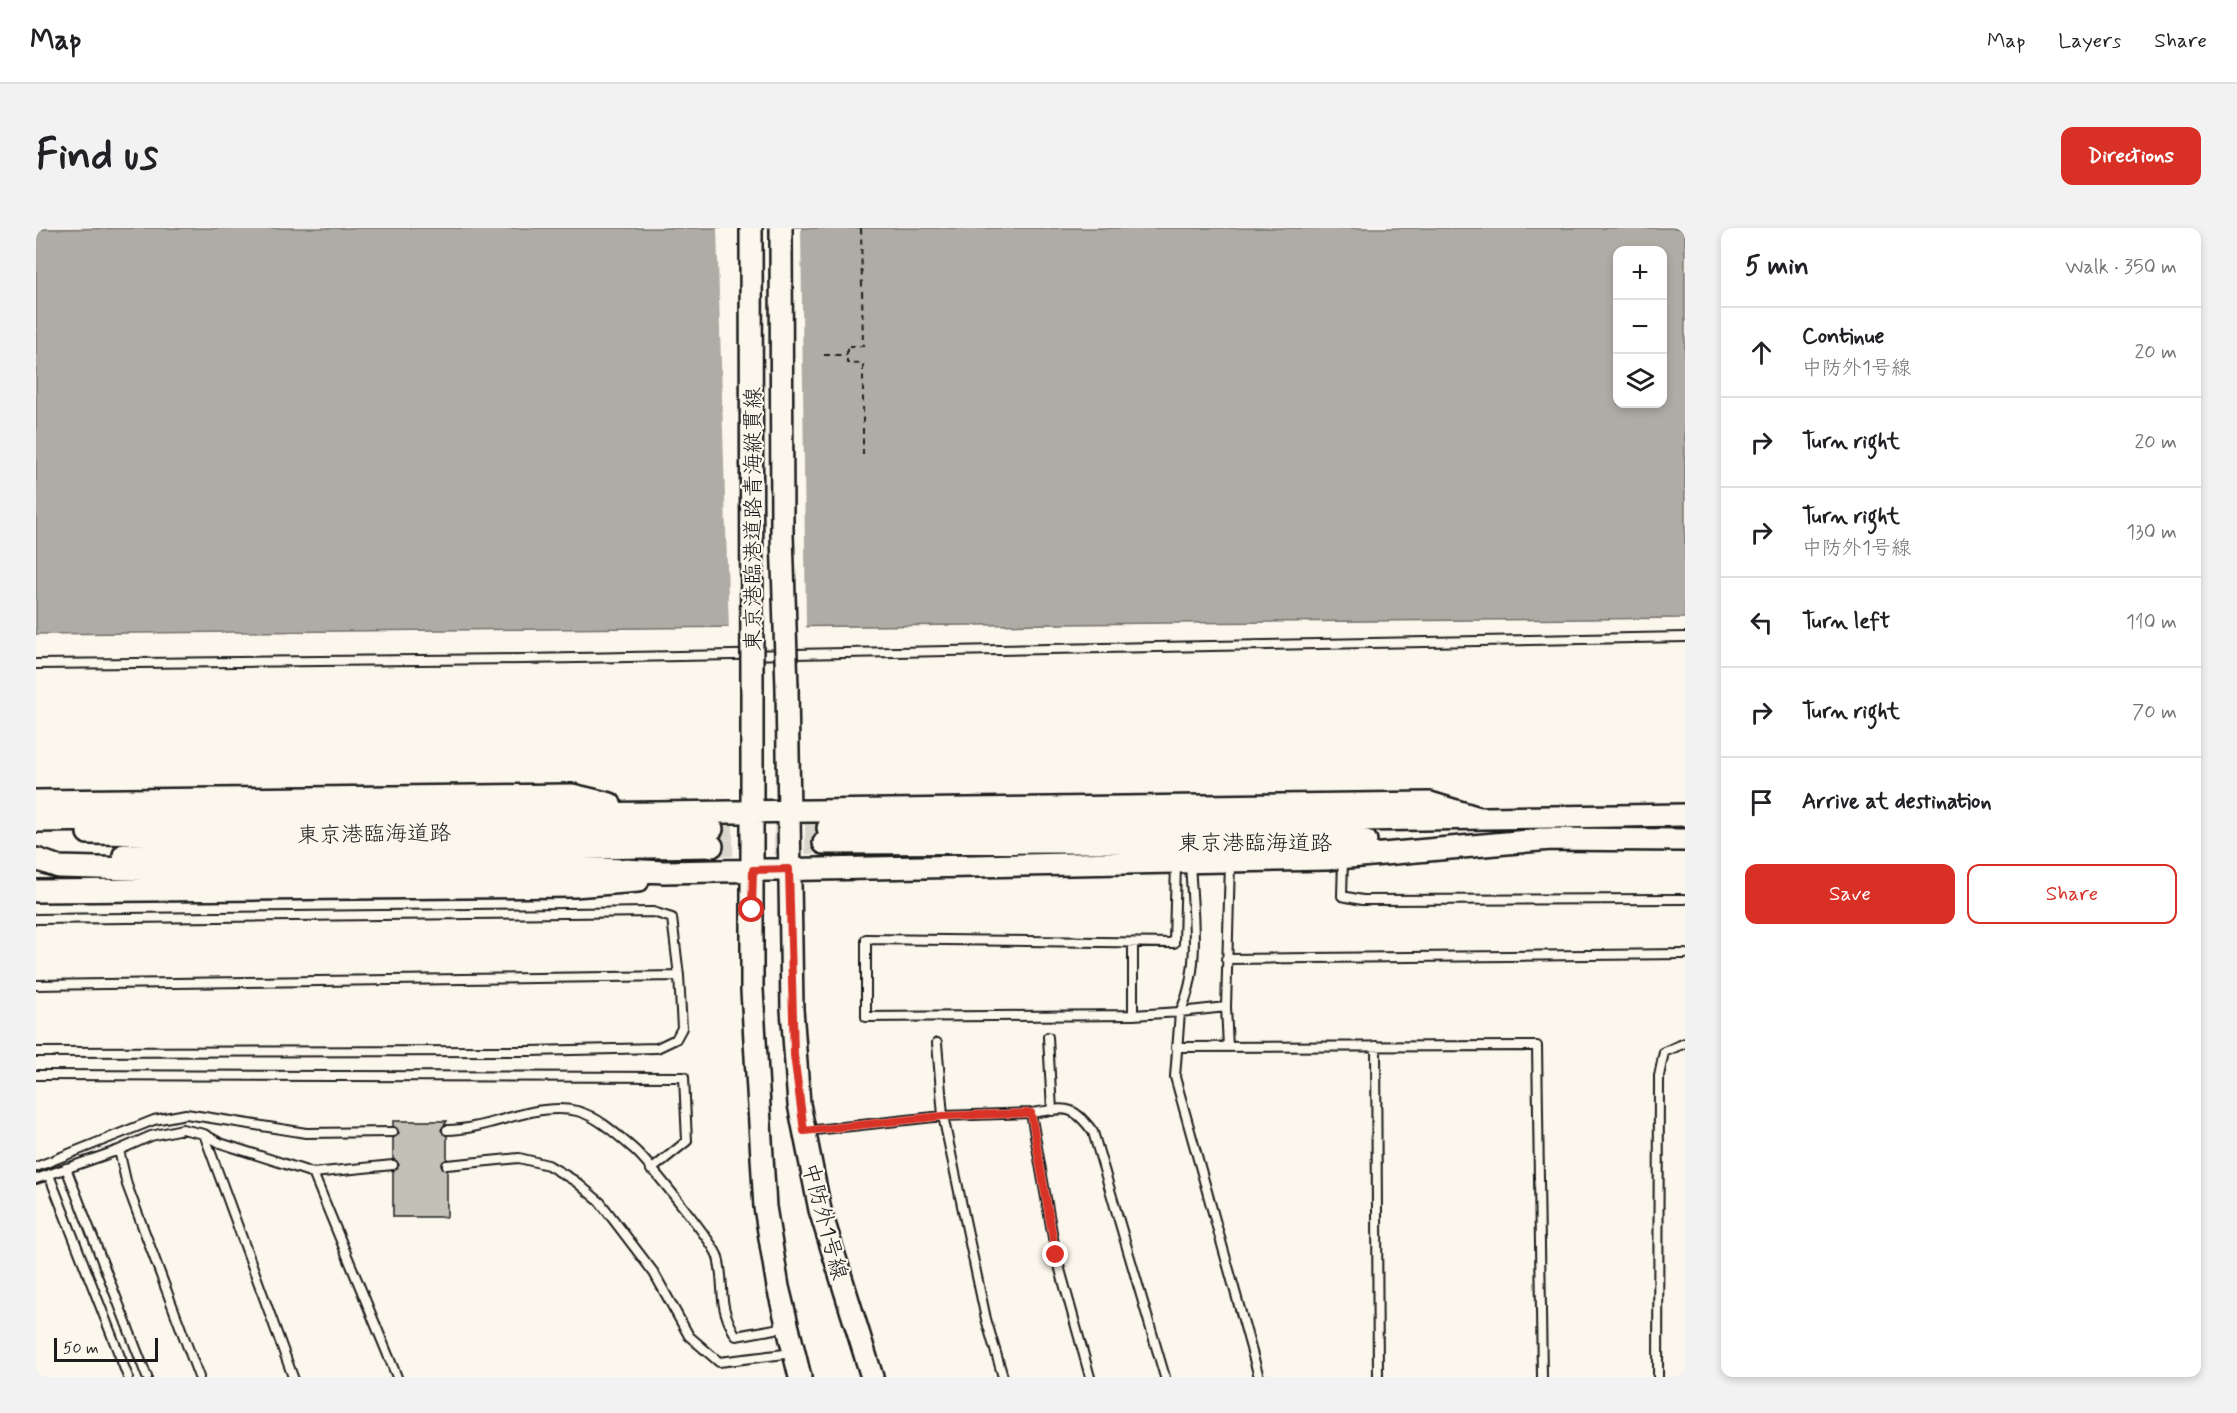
<!DOCTYPE html>
<meta charset="utf-8">
<style>
:root{--surface:#fff;--page:#f2f2f2;--text:#202124;--muted:#757577;--line:#e0e0e0;--accent:#d93025}
body{margin:0;font-family:Mynerve,"Klee One",sans-serif;background:var(--page);color:var(--text)}
.controls{position:absolute;right:18px;top:18px;display:grid;overflow:hidden;border-radius:12px;box-shadow:0 3px 9px #0003}
.controls button{width:54px;height:54px;display:grid;place-items:center;padding:0;border:0;border-bottom:2px solid var(--line);background:var(--surface);color:var(--text);font:30px sans-serif}
.scale{position:absolute;left:18px;bottom:15px;width:104px;box-sizing:border-box;padding-left:6px;border:3px solid #1c1c1c;border-top:0;font-size:16px;line-height:21px;white-space:nowrap;color:#1c1c1c;-webkit-text-stroke:4px #fbf7ec;paint-order:stroke}
.stop{position:absolute;width:18px;height:18px;margin:-14px;border:4px solid #d93025;border-radius:50%;background:#fff}
.stop.end{background:#d93025;border-color:#fff;box-shadow:0 2px 6px #0008}
.list{margin:0;padding:0;list-style:none}
h2{display:flex;justify-content:space-between;align-items:center;height:78px;margin:0;padding:0 24px;font-size:26px}
h2 small{font-size:20px;font-weight:400;color:var(--muted)}
.list li{display:grid;grid-template-columns:39px 1fr auto;gap:18px;align-items:center;box-sizing:border-box;height:90px;padding:0 24px;border-top:2px solid var(--line)}
.list b{display:block;font-size:22px;white-space:nowrap}
.list p{margin:0;font-size:20px;white-space:nowrap;color:var(--muted)}
.list em{font-size:20px;font-style:normal;color:var(--muted)}
.actions{display:flex;gap:12px;padding:18px 24px}
.actions a{flex:1;padding:14px 0;border:2px solid var(--accent);border-radius:12px;text-align:center;font-size:21px;color:var(--accent)}
.actions .main{background:var(--accent);color:#fff}
.icon{flex:none;width:33px;height:33px;fill:none;stroke:currentColor;stroke-width:2;stroke-linecap:round;stroke-linejoin:round}
.map{position:relative;flex:none;width:1649px;height:1149px;overflow:hidden;border-radius:12px}
header{display:flex;align-items:center;gap:36px;box-sizing:border-box;height:84px;padding:0 30px;background:var(--surface);border-bottom:2px solid var(--line)}
header strong{font-size:28px}
nav{display:flex;gap:33px;margin-inline-start:auto;font-size:21px}
.intro{display:flex;align-items:center;justify-content:space-between;box-sizing:border-box;height:144px;padding:0 36px}
h1{margin:0;font-size:42px}
.button{padding:15px 27px;border-radius:12px;background:var(--accent);color:#fff;font-size:21px;font-weight:700}
main{display:flex;gap:36px;padding:0 36px}
aside{flex:1;background:var(--surface);border-radius:12px;box-shadow:0 3px 9px #0003}
.map>svg:first-child{display:block}
.water{fill:#afaca5;stroke:#74726e;stroke-width:1.5;fill-rule:evenodd}
.pier{fill:#fbf7ec}
.building{fill:#c3c0b8;stroke:#1c1c1c;stroke-width:1.5}
.lines{fill:none;stroke-linecap:round;stroke-linejoin:round}
.secondary-tunnel{stroke:#dad6cd;stroke-width:21;stroke-dasharray:21 10;stroke-linecap:butt}
.lane-casing{stroke:#1c1c1c;stroke-width:12}
.secondary-casing{stroke:#1c1c1c;stroke-width:26}
.path{stroke:#1c1c1c;stroke-width:2;stroke-dasharray:6 4.5;stroke-linecap:butt}
.lane{stroke:#fbf7ec;stroke-width:8}
.secondary{stroke:#fbf7ec;stroke-width:21}
.secondary-bridge-casing{stroke:#1c1c1c;stroke-width:26;stroke-linecap:butt}
.secondary-bridge{stroke:#fbf7ec;stroke-width:21}
.route{stroke:#d93025;stroke-width:8}
.labels{text-anchor:middle;stroke-width:4.5;stroke-linejoin:round;paint-order:stroke}
.street-label{font-size:22px;fill:#1c1c1c;stroke:#fbf7ec}
</style>
<header>
<strong>Map</strong>
<nav><a>Map</a><a>Layers</a><a>Share</a></nav>
</header>
<div class="intro"><h1>Find us</h1><a class="button">Directions</a></div>
<main>
<div class="map">
<svg width="1649" height="1149" viewBox="0 0 1649 1149">
<rect width="100%" height="100%" fill="#fbf7ec"/>
<filter id="ink" filterUnits="userSpaceOnUse"><feTurbulence type="fractalNoise" baseFrequency=".0167" numOctaves="2"/><feDisplacementMap in="SourceGraphic" scale="12" xChannelSelector="R" yChannelSelector="G"/><feConvolveMatrix kernelMatrix="1 2 1 2 8 2 1 2 1" color-interpolation-filters="sRGB"/></filter>
<g filter="url(#ink)">
<path class="water" d="M 121,0 L 1649,0 L 1649,390 L 0,406 L 0,1 ZM 1582,22 L 1626,22 L 1626,176 L 1582,176 Z"/>
<path class="pier" d="M 681,0 L 765,0 L 770,401 L 693,402 Z"/>
<path class="building" d="M 357,893 L 411,893 L 405,902 L 411,908 L 411,931 L 405,937 L 411,943 L 411,989 L 357,989 L 357,943 L 363,937 L 357,931 L 357,910 L 363,905 L 357,898 Z"/>
<g class="lines">
<path class="secondary-tunnel" d="M 676,601 L 792,600
M 676,618 L 788,615"/>
<g class="lane-casing">
<path id="lane" d="M 0,436 L 489,431 L 1649,409
M 1307,632 L 1306,668 L 1326,672 L 1649,671
M 1140,634 L 1138,715 L 830,711 L 830,789 L 1097,787 L 1144,784 C 1166,741 1156,681 1154,634
M 0,691 L 617,684 L 636,690 L 643,748 L 646,800 L 640,811 L 621,820 L 494,823 L 0,824
M 1190,731 L 1649,726
M 0,757 L 643,748
M 1190,779 L 1144,784 L 1139,849 L 1223,1149
M 1097,787 L 1097,715
M 1012,809 L 1016,883
M 901,815 L 907,888 L 995,885 L 1020,1027 L 1054,1149
M 1340,818 L 1342,1149
M 1140,819 L 1501,818 L 1506,1149
M 1192,819 L 1190,779 L 1194,634
M 0,847 L 648,849 L 651,913 L 615,942
M 995,885 C 1029,881 1035,874 1057,904 L 1129,1149
M 411,902 C 454,902 498,873 541,883 C 562,888 585,910 601,924 C 614,937 678,1015 682,1029 C 690,1062 680,1074 700,1108 L 750,1099
M 770,903 L 907,888 L 950,1091 L 967,1149
M 168,906 L 257,1149
M 411,937 L 483,930 L 512,937 L 539,953 L 564,974 L 618,1045 L 653,1108 L 683,1134 L 757,1125
M 0,939 L 118,892 L 150,886 L 270,905 L 357,904
M 30,940 L 111,1149
M 277,945 L 361,1149
M 13,947 L 92,1149
M 0,951 L 83,922
M 163,1149 L 91,957 L 83,922 L 115,908 L 146,901 L 168,906 L 184,915 L 277,945 L 357,937
M 1622,1149 L 1623,848 L 1628,824 L 1649,815"/>
</g>
<g class="secondary-casing">
<path id="secondary" d="M 751,460 L 756,781 L 763,876 L 784,982 L 836,1149
M 716,461 L 716,762 L 729,979 L 742,1059 L 764,1149
M 0,573 L 536,567 L 574,576
M 0,593 L 1394,575 L 1443,590
M 792,600 L 1649,587
M 52,605 L 132,606 L 676,601
M 1503,611 L 1649,612
M 788,615 L 1330,613
M 88,627 L 676,618
M 0,631 L 23,639 L 172,643 L 525,639 L 628,644 L 1291,631 L 1515,611
M 0,663 L 538,658 L 602,653"/>
</g>
<path class="path" d="M 825,0 L 827,118 L 811,118 L 811,135 L 827,136 L 827,231
M 788,127 L 811,127"/>
<use href="#lane" class="lane"/>
<use href="#secondary" class="secondary"/>
<g class="secondary-bridge-casing">
<path id="secondary-bridge" d="M 715,0 L 716,461
M 745,0 L 746,307 L 751,460"/>
</g>
<use href="#secondary-bridge" class="secondary-bridge"/>
</g>
</g>
<g class="lines" filter="url(#ink)">
<path class="route" d="M 716,682 L 717,642 L 753,641 L 758,827 L 768,903 L 907,888 L 995,885 L 1020,1027"/>
</g>
<g class="labels">
<g class="street-label">
<text transform="translate(716 291) rotate(-90)" y="8">東京港臨港道路青海縦貫線</text>
<text transform="translate(338 605) rotate(-1)" y="8">東京港臨海道路</text>
<text x="1219" y="622">東京港臨海道路</text>
<text transform="translate(790 993) rotate(75)" y="8">中防外1号線</text>
</g>
</g>
</svg>
<div class="controls">
<button>+</button>
<button>−</button>
<button><svg class="icon" aria-label="layers" viewBox="0 0 24 24"><path d="M12 4l9 5-9 5-9-5zM3 14l9 5 9-5"/></svg></button>
</div>
<div class="scale">50 m</div>
<div class="stop" style="left:716px;top:682px"></div>
<div class="stop end" style="left:1020px;top:1027px"></div>
</div>
<aside>
<h2>5 min<small>Walk · 350 m</small></h2>
<ul class="list">
<li><svg class="icon" aria-label="ahead" viewBox="0 0 24 24"><path d="M12 20V5M6 11l6-6 6 6"/></svg><div><b>Continue</b><p>中防外1号線</p></div><em>20 m</em></li>
<li><svg class="icon" aria-label="right" viewBox="0 0 24 24"><path d="M7 20v-9h11M14 6l5 5-5 5"/></svg><div><b>Turn right</b></div><em>20 m</em></li>
<li><svg class="icon" aria-label="right" viewBox="0 0 24 24"><path d="M7 20v-9h11M14 6l5 5-5 5"/></svg><div><b>Turn right</b><p>中防外1号線</p></div><em>130 m</em></li>
<li><svg class="icon" aria-label="left" viewBox="0 0 24 24"><path d="M17 20v-9H6M10 6l-5 5 5 5"/></svg><div><b>Turn left</b></div><em>110 m</em></li>
<li><svg class="icon" aria-label="right" viewBox="0 0 24 24"><path d="M7 20v-9h11M14 6l5 5-5 5"/></svg><div><b>Turn right</b></div><em>70 m</em></li>
<li><svg class="icon" aria-label="arrive" viewBox="0 0 24 24"><path d="M6 21V4h12l-3 4 3 4H6"/></svg><div><b>Arrive at destination</b></div></li>
</ul>
<div class="actions"><a class="main">Save</a><a>Share</a></div>
</aside>
</main>
